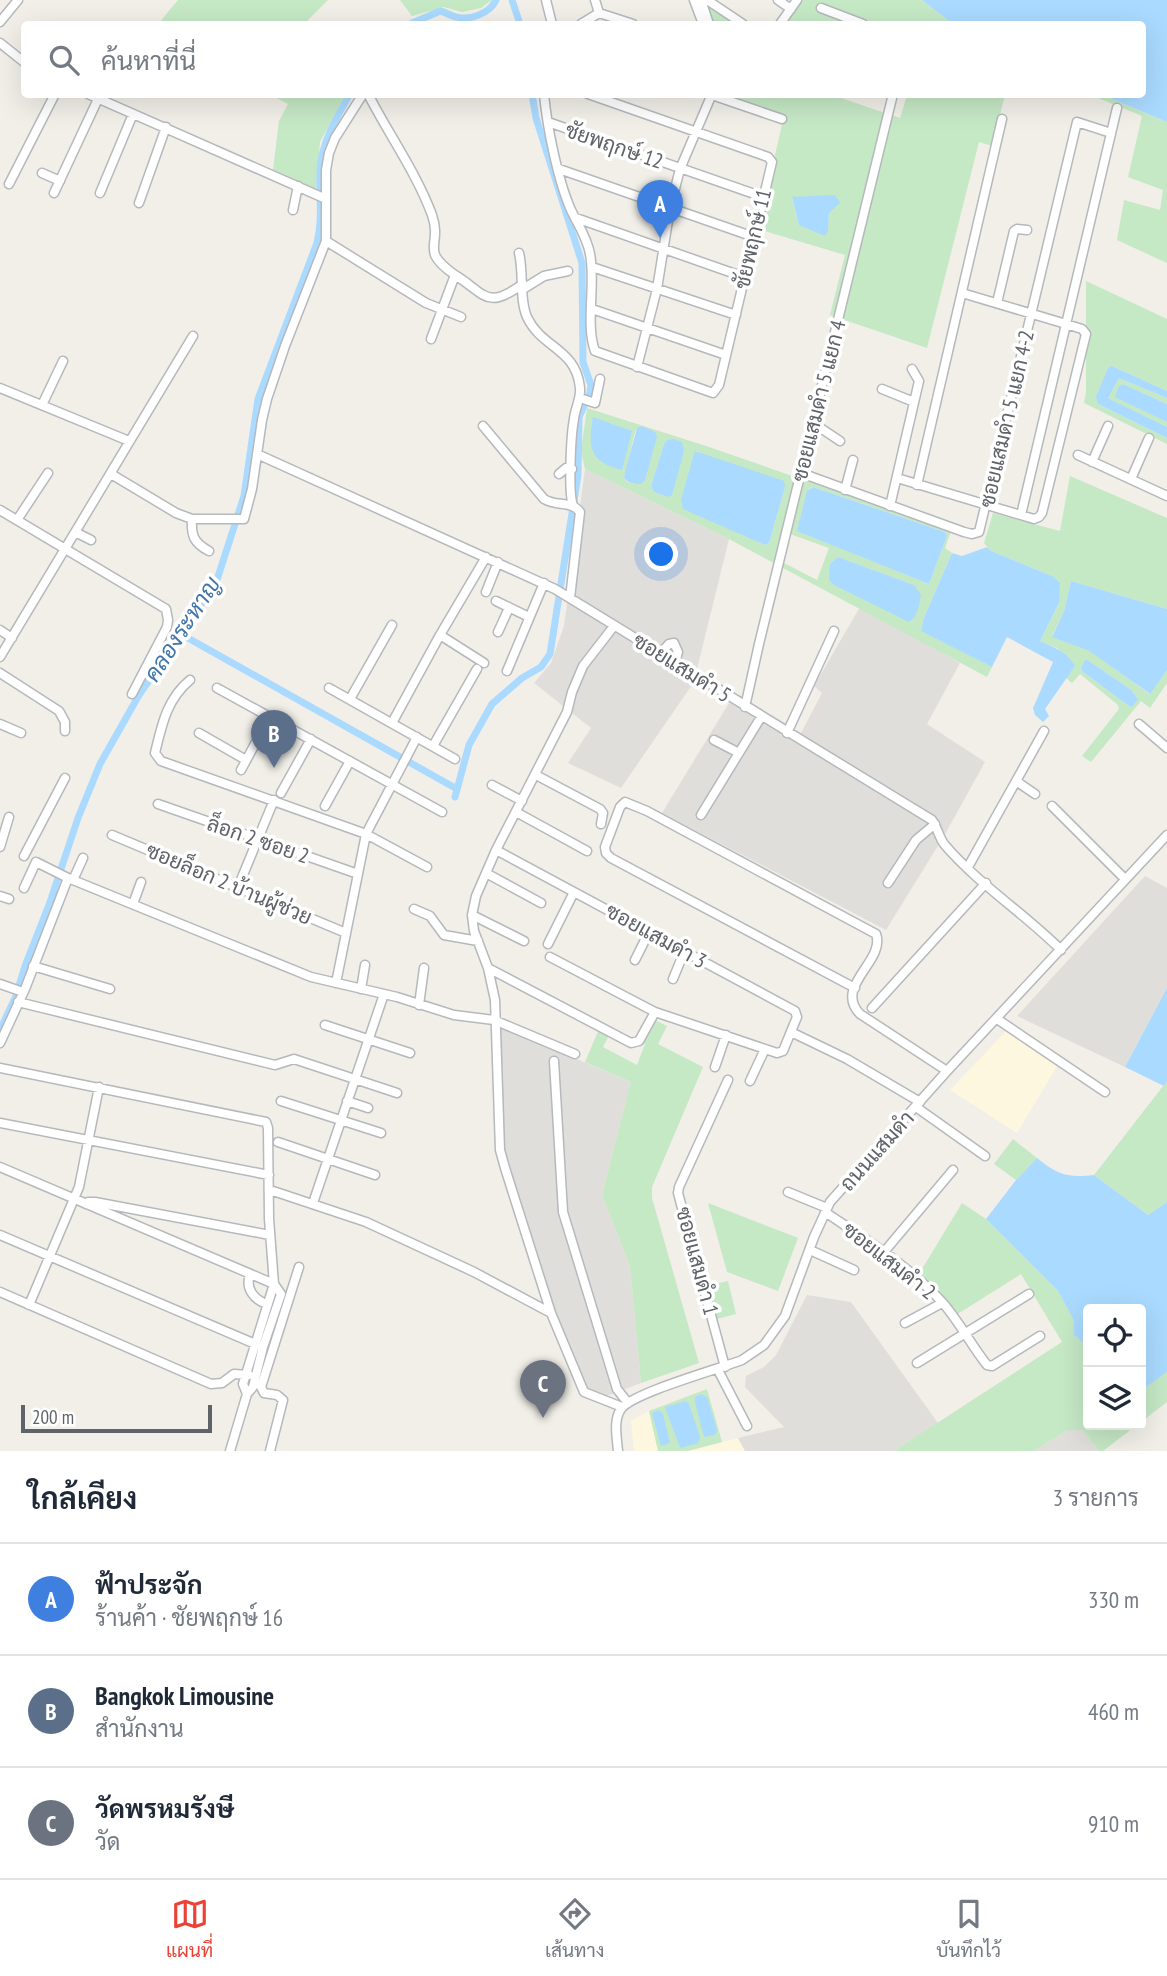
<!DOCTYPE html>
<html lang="th">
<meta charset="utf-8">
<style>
:root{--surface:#fff;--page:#f2f2f3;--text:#1f2937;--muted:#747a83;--line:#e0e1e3;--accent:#ea4335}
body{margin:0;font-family:"PT Sans Narrow",Sarabun,sans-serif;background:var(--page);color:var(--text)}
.controls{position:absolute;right:21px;bottom:21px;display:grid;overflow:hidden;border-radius:7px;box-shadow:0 7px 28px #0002}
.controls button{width:63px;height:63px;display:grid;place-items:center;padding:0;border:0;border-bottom:2px solid var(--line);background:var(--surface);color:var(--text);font:35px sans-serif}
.scale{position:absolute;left:21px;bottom:18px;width:191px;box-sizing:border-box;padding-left:7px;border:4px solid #5f6368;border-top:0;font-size:19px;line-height:24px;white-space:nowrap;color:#5f6368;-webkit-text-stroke:5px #fff;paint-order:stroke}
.you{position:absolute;left:662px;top:555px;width:24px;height:24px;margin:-18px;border:5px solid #fff;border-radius:50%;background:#1a73e8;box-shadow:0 0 0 10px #1a73e833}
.badge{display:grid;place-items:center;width:46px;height:46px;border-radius:50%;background:var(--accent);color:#fff;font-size:23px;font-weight:700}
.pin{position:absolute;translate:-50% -58px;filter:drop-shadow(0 2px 4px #0008)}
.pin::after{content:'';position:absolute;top:37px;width:24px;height:21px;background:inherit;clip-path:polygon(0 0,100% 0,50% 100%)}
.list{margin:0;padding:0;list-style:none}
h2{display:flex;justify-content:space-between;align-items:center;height:91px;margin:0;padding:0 28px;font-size:30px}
h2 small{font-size:23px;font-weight:400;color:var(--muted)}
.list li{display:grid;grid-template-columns:46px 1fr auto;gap:21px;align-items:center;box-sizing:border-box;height:112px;padding:0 28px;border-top:2px solid var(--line)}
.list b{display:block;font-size:26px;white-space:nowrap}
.list p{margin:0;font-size:23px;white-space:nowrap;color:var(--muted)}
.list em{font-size:23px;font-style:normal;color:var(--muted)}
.icon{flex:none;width:38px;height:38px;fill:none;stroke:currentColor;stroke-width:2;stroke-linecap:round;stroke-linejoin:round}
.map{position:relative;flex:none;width:1167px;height:1451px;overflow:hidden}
.search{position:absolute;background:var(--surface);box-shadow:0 7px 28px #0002;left:21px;right:21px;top:21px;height:77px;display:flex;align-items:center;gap:18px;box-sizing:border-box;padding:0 24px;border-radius:7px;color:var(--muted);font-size:26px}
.sheet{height:427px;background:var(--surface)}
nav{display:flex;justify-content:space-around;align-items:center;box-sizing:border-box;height:98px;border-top:2px solid var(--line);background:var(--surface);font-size:19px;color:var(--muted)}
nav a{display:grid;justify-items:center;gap:4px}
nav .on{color:var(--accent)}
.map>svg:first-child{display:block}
.commercial{fill:#fef7e0}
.industrial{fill:#e0deda}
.green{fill:#c5e8c5;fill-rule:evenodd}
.water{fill:#aadaff}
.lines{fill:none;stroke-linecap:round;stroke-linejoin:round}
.canal{stroke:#aadaff;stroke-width:7}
.minor-casing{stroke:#b5b8bc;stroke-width:11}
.minor{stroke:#fff;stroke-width:8}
.labels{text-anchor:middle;stroke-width:7;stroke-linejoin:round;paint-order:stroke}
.street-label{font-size:21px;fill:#5f6368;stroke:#fff}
.water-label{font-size:23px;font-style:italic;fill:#4174aa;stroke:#fff}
</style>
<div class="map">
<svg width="1167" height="1451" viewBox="0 0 1167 1451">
<rect width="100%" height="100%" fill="#f1efe8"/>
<path class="commercial" d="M 1012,1025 L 1062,1058 L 1017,1133 L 950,1090 Z
M 649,1411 L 658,1451 L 634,1451 L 631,1421 Z
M 738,1438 L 745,1451 L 688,1451 Z"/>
<path class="industrial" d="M 585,469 L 729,539 L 697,669 L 801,733 L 822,693 L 814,686 L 860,607 L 960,663 L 927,724 L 985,762 L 944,836 L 886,930 L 662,813 L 729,703 L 694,682 L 621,788 L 568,763 L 591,728 L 534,683 L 551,663 L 564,626 Z
M 1145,876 L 1167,888 L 1167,988 L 1125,1067 L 1017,1016 Z
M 497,1025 L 631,1082 L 602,1195 L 630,1266 L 641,1383 L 604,1397 L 587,1391 L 556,1315 L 505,1152 Z
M 807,1295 L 851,1302 L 938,1423 L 894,1451 L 745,1451 L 738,1438 L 784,1427 L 745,1387 L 746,1376 L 764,1367 L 776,1355 Z
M 1067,1430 L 1082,1430 L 1099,1451 L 1034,1451 Z"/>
<path class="green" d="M 178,0 L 328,0 L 304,24 L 158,24 Z
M 400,0 L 492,0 L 481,8 L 462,12 L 444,7 L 412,16 Z
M 798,0 L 922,0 L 953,24 L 783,24 Z
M 705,2 L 738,24 L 712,24 Z
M 271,95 L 345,95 L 320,142 L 316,189 L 273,170 L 279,121 L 288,104 Z
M 723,95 L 832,95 L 900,118 L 907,95 L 1005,95 L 992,146 L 979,142 L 927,348 L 830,315 L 845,255 L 758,229 L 784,116 ZM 810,197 L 829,213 L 828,230 L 799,225 L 792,198 Z
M 1091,95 L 1103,95 L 1167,122 L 1167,263 L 1117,240 L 1124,200 L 1160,210 L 1163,190 L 1128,177 L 1142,116 Z
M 1086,281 L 1167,319 L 1167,391 L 1112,366 L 1098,404 L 1167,438 L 1167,444 L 1084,403 L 1086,392 Z
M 1119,378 L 1167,398 L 1167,404 L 1123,384 L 1119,387 L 1116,396 L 1167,422 L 1167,427 L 1108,398 Z
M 587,408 L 706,446 L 951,531 L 945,548 L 952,553 L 923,620 L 921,630 L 992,667 L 987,677 L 729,539 L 585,469 L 581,451 ZM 636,428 L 635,484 L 627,482 L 624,478 ZM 667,440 L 667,497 L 654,492 L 651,486 L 664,444 ZM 696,451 L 785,487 L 769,543 L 765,545 L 681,499 ZM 813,487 L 945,532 L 947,536 L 929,584 L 798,531 L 810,488 ZM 790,534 L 829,548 L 817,580 L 782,562 ZM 838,557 L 914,585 L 830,564 Z
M 1070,476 L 1167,518 L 1167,609 L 1071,581 L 1064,611 L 1052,636 L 1088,649 L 1149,694 L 1167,670 L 1167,683 L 1150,708 L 1141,701 L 1091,762 L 1082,756 L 1119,709 L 1118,705 L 1080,674 L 1072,683 L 1066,678 L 1075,666 L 1057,648 L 1040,641 L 1059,603 L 1052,576 L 991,551 L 984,543 L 993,513 L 1060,531 ZM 1086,659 L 1130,689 L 1132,706 L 1126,704 L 1082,671 Z
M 655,1020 L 667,1026 L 658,1044 L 703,1067 L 652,1187 L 652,1198 L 699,1363 L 641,1383 L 630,1266 L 602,1195 L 631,1082 L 585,1062 L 599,1029 L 609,1035 L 603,1047 L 637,1065 L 645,1044 L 642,1042 Z
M 1167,1081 L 1167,1202 L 1148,1215 L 1094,1175 Z
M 1013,1139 L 1037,1158 L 1016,1180 L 994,1164 Z
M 708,1203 L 798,1238 L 778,1291 L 727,1272 Z
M 962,1203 L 986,1219 L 1058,1291 L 1074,1321 L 1074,1335 L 1088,1347 L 1088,1425 L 1137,1425 L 1103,1451 L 1099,1451 L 1082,1430 L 1067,1430 L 1034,1451 L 894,1451 L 1062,1342 L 1021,1274 L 956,1315 L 937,1287 L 919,1274 Z
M 728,1281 L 736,1314 L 717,1319 L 707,1286 Z
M 1167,1372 L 1167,1402 L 1141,1422 L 1141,1391 Z
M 707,1389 L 722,1442 L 688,1451 L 658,1451 L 649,1411 ZM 676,1405 L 680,1448 L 666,1407 Z"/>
<path class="water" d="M 922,0 L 1167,0 L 1167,122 L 1103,95 L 1142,94 L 1142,24 L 953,24 Z
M 835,195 L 840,203 L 829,213 L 828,231 L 825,236 L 799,225 L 792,197 Z
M 1112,366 L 1167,391 L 1167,398 L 1119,378 L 1108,398 L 1167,427 L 1167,438 L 1098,404 L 1096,397 L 1108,368 Z
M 1123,384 L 1167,404 L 1167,422 L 1115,397 L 1119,386 Z
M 593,417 L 632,431 L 622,470 C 589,462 588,447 593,417 Z
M 642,426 L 655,432 L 657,437 L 645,480 L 641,484 C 635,484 629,484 624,478 L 625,472 L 637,428 Z
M 674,439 L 682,442 L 684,451 L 672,495 L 667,497 L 654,492 L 651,486 L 664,444 L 667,440 Z
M 695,451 L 784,481 L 785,487 L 769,543 L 765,545 L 683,509 L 681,499 Z
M 813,487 L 945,532 L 947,536 L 929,584 L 797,531 L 807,491 Z
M 987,547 L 991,551 L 1052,576 L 1060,583 L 1059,603 L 1040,641 C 1054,647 1067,652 1075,666 L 1045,709 L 1049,716 L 1043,722 L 1035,715 L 1033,708 L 1053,662 L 1007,637 L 992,667 L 921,631 L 923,620 L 952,553 L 962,556 Z
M 838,557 L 914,585 L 921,595 C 919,605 918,616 909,622 L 834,585 L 829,580 L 830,564 Z
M 1071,581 L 1167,609 L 1167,670 L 1150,694 L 1088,650 L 1052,637 L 1064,611 Z
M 1086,659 L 1130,689 L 1138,699 L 1132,707 L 1126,704 L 1082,671 L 1082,666 Z
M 1167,988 L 1167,1081 L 1164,1086 L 1125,1067 Z
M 1037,1158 C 1058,1175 1067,1178 1094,1175 L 1148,1215 L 1167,1202 L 1167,1372 L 1141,1391 L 1141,1309 L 1088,1309 L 1088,1347 L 1074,1335 L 1074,1321 L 1058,1291 L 986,1219 L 1016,1180 Z
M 701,1394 L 707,1397 L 717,1430 L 715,1435 L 704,1437 L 695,1402 L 695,1397 Z
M 686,1401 L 689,1404 L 700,1437 L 698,1443 L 680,1448 L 665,1407 Z
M 659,1410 L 663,1414 L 670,1443 L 661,1446 L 652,1413 Z"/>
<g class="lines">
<path class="canal" d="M 512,0 L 520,24
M 410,24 L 440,11 C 446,12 450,16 456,17 C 470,21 490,13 496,0
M 179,633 L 457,789
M 455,797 L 469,745 L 492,704 L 522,678 L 541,667 L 550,654 L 578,475 L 579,417 L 590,393 L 591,385 L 583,362 L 582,263 L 536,118 L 532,94
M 0,1030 L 16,996 L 25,966 L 49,905 L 78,818 L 100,764 L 139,695 L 216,583 L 244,496 L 258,399 L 317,243 C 323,219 319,196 320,171 C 321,144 336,118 350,94"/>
<g class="minor-casing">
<path id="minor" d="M 546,0 L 552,24
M 595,0 L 599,13
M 694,0 L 703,24
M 701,0 L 709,24
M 707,0 L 743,24
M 778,0 L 791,9
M 821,8 L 863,24
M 599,13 L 633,24
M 0,22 L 18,0
M 581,24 L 599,13
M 780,24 L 797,0
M 0,43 L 24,62
M 88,94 L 326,199
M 368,94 C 389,135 416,172 432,215 C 443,247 418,249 455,275
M 544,94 C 547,127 558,181 571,210 C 578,225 587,237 590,254 C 596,284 585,324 595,351 L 713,393 L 719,385 L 772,162 L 768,157 L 588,94
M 709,94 L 782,119
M 548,122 L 763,197
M 559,169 L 754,237
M 42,173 L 60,181
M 9,184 L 55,94
M 54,193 L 98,99
M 100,193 L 133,114
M 139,203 L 166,127
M 293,210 L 298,186
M 576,218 L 744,277
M 326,241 L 426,303 L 461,317
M 519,253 C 524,273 519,299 527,317 C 542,349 576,348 580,388 C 581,399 575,408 574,419 C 571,434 568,493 573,505
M 592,267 L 736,315
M 523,289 L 544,276 L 568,271
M 997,303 L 1014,231 L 1017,229 L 1027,230
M 592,309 L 726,355
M 431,339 L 455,275 C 487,295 486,310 523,284
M 637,367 L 657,289 L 670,208 L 680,169 L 712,94
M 0,388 L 129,441
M 882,389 L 914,402
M 580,398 L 595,403 L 600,379
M 42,405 L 63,361
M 813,423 L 840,441
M 483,426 L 544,499 C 556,507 571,500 580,512 L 570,598
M 257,454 L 555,589 L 932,820 C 937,827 939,837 944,844 C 978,884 1024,913 1061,950
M 1078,455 L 1167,496
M 1092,462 L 1108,426
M 801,473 L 964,532 L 972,534 L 979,532 L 1077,122 L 1111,133
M 111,474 L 176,513 L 192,519 L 244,519 L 252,489 L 262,420 L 267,399 L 285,346 L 326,241 L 326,170 L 329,153 L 335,138 L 363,94
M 559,474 L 566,468 L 572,469
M 897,478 L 1034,519 L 1039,517 L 1042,513 L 1086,334 L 1082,329 L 1066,324 L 962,293
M 1131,479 L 1149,438
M 917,485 L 1002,119
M 845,490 L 853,460
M 890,506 L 919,381 L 912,369
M 0,510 L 166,609 L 168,620 L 167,627 L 132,694
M 1021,515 L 1117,108
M 192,519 C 191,536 194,543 209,551
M 17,520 L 48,473
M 75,532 L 91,540
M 486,592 L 498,562
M 496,601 L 529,617
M 614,626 L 583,666 L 572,692 L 567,712 L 496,850 L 476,896 L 472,915 L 474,931 L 488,968 L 495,1000 L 500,1150 L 505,1168 L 551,1313 L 584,1392 L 622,1407
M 0,630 L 12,638
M 498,632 L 509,608
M 440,635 L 484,663
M 660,654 L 669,644 L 674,643 L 678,652 L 675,663
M 0,657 L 193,336
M 507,671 L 544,583
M 0,673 L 59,711 L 65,722 L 65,731
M 190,680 C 167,699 162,724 155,753 L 161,761 L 366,834 L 427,867
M 217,688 L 442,812
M 329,688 L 455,759
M 350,699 L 392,625
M 745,707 L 759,644 L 893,94
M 392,723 L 440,635 L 486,557
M 0,724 L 21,733
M 1139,724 L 1167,748
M 199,733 L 246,760
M 787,733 L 834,631
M 714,740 L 739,753
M 433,746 L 477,669
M 241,770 L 270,716
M 536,775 L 600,809 L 603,813 L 601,824
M 1016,781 L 1035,794
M 492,785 L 522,801
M 281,793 L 311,739
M 158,804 L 358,874
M 325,806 L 350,761
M 1052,806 L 1125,879
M 516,812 L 587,851
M 701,815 L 761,717
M 112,835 L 346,933
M 0,847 L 9,817
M 496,850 L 795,1011 L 797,1017 L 783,1051 L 777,1053 L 655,1012 L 550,957
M 24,856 L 65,778
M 968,867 L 1044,731
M 486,873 L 541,903
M 73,880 L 83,858
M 888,883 L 916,840 L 935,824
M 238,887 L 274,800
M 24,888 L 36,862 L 68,878 L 311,977 L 397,997 L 454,1015 L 494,1020 L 575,1054
M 0,896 L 9,899
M 133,904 L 141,882
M 414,909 L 430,916 L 444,935 L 478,941
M 472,915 L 524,941
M 548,944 L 574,892
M 635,960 L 649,932
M 33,966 L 110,989
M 488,968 L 631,1043 L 639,1041 L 655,1012
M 673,979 L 684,952
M 336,983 L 366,834 L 417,737
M 0,984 L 23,992
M 855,988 L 611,858 L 606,853 L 605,847 L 620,807 L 625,802 L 647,811 L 876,934 C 886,961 833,986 860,1014 L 947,1071
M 361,989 L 365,965
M 18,1002 L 275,1065 L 294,1059 L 397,1093
M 419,1005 L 424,968
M 872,1008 L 986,883
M 997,1019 L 1105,1092
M 325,1025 L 410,1053
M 791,1032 L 847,1059 L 920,1102
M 0,1043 L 25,989 L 68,878
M 554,1061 L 563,1212 L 617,1389 L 628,1403
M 715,1067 L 726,1035
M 0,1068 L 266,1122 L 268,1128 L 269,1219 L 274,1284 L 243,1384 L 247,1394
M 750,1081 L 765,1049
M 281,1101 L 381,1133
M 347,1101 L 368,1108
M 916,1107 L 985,1156
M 0,1123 L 269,1175
M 278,1142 L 375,1175
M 0,1167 L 274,1284 L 281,1294 L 263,1347 L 253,1387 L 247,1394 L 230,1451
M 273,1191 L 366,1222 L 474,1272 L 551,1313
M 788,1192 L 827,1208
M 313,1203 L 384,994
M 86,1204 L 88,1202 L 95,1202 L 270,1235
M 825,1212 C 865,1239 909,1266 942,1302 C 959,1321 971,1345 987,1365 L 992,1366 L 1040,1336
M 0,1235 L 260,1346
M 810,1250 L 854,1270
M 884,1252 L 953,1170
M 250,1275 C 245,1288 254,1300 267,1304
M 0,1292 L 211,1384 L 222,1383 L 234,1374 L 249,1375
M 29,1305 L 79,1187 L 99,1087
M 905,1323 L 942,1303
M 917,1363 L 1029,1294
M 725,1367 L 678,1193 L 679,1187 L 728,1080
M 718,1370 L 747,1426
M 270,1451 L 283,1400 L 277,1395 L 264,1393 L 261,1387 L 299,1267
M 618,1451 C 617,1438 613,1420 621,1409 C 632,1393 719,1369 742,1360 L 764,1345 L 785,1316 L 814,1237 L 830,1202 L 947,1071 L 1167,835"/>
</g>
<use href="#minor" class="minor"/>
</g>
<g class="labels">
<g class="street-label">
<text transform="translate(614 146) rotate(19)" y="7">ชัยพฤกษ์ 12</text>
<text transform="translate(753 239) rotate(-77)" y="7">ชัยพฤกษ์ 11</text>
<text transform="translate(819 401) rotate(-76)" y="7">ซอยแสมดำ 5 แยก 4</text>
<text transform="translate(1007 419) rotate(-77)" y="7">ซอยแสมดำ 5 แยก 4-2</text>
<text transform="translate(682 668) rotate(32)" y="7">ซอยแสมดำ 5</text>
<text transform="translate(258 840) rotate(19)" y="7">ล็อก 2 ซอย 2</text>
<text transform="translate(229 884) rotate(23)" y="7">ซอยล็อก 2 บ้านผู้ช่วย</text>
<text transform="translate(656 936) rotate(29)" y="7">ซอยแสมดำ 3</text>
<text transform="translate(877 1151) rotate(-48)" y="7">ถนนแสมดำ</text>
<text transform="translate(697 1261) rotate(75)" y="7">ซอยแสมดำ 1</text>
<text transform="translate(889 1261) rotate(38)" y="7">ซอยแสมดำ 2</text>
</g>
<g class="water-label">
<text transform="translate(182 629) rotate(-57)" y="8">คลองระหาญ</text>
</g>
</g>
</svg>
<div class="controls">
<button><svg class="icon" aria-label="locate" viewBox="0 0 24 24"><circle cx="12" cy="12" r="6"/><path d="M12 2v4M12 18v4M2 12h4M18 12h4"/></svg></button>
<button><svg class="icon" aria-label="layers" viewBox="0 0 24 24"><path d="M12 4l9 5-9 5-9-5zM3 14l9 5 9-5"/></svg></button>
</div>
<div class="scale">200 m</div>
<div class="you"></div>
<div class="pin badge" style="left:660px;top:238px;background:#3f7fe0">A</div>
<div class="pin badge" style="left:274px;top:768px;background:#5c6f8a">B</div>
<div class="pin badge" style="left:543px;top:1418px;background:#6b7280">C</div>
<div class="search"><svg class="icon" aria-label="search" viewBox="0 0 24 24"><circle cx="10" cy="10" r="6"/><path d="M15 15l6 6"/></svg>ค้นหาที่นี่</div>
</div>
<section class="sheet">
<h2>ใกล้เคียง<small>3 รายการ</small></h2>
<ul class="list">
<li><span class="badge" style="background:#3f7fe0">A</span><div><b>ฟ้าประจัก</b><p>ร้านค้า · ชัยพฤกษ์ 16</p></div><em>330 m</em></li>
<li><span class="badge" style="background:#5c6f8a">B</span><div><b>Bangkok Limousine</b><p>สำนักงาน</p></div><em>460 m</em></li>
<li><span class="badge" style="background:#6b7280">C</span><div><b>วัดพรหมรังษี</b><p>วัด</p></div><em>910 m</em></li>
</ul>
</section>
<nav>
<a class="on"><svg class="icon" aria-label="map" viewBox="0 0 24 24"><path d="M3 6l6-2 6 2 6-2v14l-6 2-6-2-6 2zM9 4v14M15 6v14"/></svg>แผนที่</a>
<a><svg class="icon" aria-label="directions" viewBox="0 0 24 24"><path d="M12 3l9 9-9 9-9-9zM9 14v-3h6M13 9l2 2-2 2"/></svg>เส้นทาง</a>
<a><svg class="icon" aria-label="saved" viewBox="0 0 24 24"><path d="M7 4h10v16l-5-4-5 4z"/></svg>บันทึกไว้</a>
</nav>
